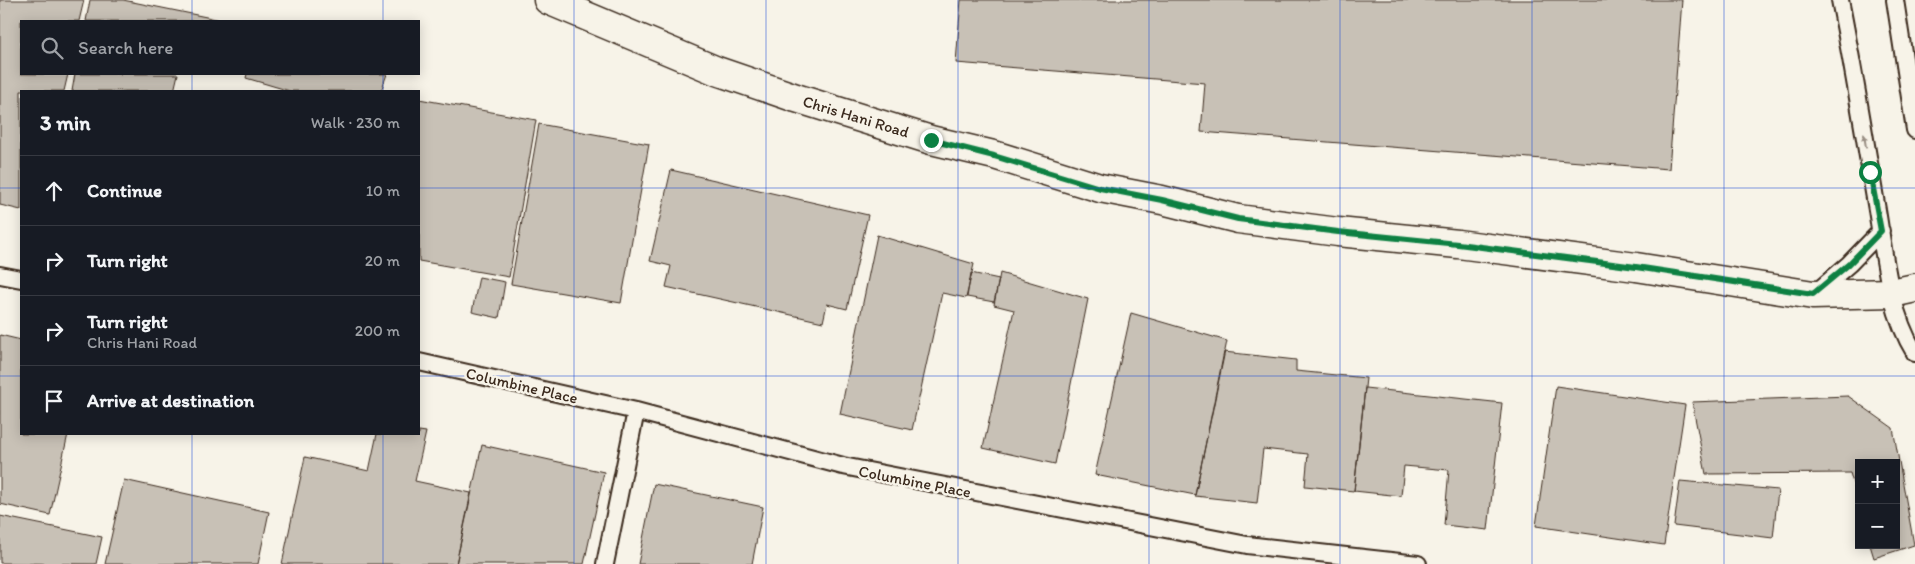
<!DOCTYPE html>
<meta charset="utf-8">
<style>
:root{--surface:#171b24;--page:#242831;--text:#f1f3f6;--muted:#9ea1a6;--line:#363941}
body{margin:0;font-family:Itim,sans-serif;background:var(--page);color:var(--text)}
.controls{position:absolute;right:15px;bottom:15px;display:grid;overflow:hidden;border-radius:0px;box-shadow:0 2px 12px #0003}
.controls button{width:45px;height:45px;display:grid;place-items:center;padding:0;border:0;border-bottom:1px solid var(--line);background:var(--surface);color:var(--text);font:25px sans-serif}
.stop{position:absolute;width:15px;height:15px;margin:-11px;border:4px solid #0b8043;border-radius:50%;background:#fff}
.stop.end{background:#0b8043;border-color:#fff;box-shadow:0 1px 5px #0008}
.list{margin:0;padding:0;list-style:none}
h2{display:flex;justify-content:space-between;align-items:center;height:65px;margin:0;padding:0 20px;font-size:21px}
h2 small{font-size:16px;font-weight:400;color:var(--muted)}
.list li{display:grid;grid-template-columns:32px 1fr auto;gap:15px;align-items:center;box-sizing:border-box;height:70px;padding:0 20px;border-top:1px solid var(--line)}
.list b{display:block;font-size:19px;white-space:nowrap}
.list p{margin:0;font-size:16px;white-space:nowrap;color:var(--muted)}
.list em{font-size:16px;font-style:normal;color:var(--muted)}
.icon{flex:none;width:28px;height:28px;fill:none;stroke:currentColor;stroke-width:2;stroke-linecap:round;stroke-linejoin:round}
.map{position:relative;flex:none;width:1915px;height:564px;overflow:hidden}
.search{position:absolute;background:var(--surface);box-shadow:0 2px 12px #0003;left:20px;top:20px;width:400px;height:55px;display:flex;align-items:center;gap:12px;box-sizing:border-box;padding:0 18px;border-radius:0px;color:var(--muted);font-size:19px}
.panel{position:absolute;background:var(--surface);box-shadow:0 2px 12px #0003;left:20px;top:90px;width:400px;height:345px;border-radius:0px}
.map>svg:first-child{display:block}
.building{fill:#c8c1b6;stroke:#3b2a1e}
.lines{fill:none;stroke-linecap:round;stroke-linejoin:round}
.service-casing{stroke:#3b2a1e;stroke-width:20}
.tertiary-casing{stroke:#3b2a1e;stroke-width:31}
.service{stroke:#f7f3e8;stroke-width:16}
.tertiary{stroke:#f7f3e8;stroke-width:28}
.oneway{fill:#998e83}
.route{stroke:#0b8043;stroke-width:6}
.grid{fill:none;stroke:#1d4ed8;stroke-width:1;stroke-opacity:0.55}
.labels{text-anchor:middle;stroke-width:5;stroke-linejoin:round;paint-order:stroke}
.street-label{font-size:16px;fill:#3b2a1e;stroke:#f7f3e8}
</style>
<div class="map">
<svg width="1915" height="564" viewBox="0 0 1915 564">
<rect width="100%" height="100%" fill="#f7f3e8"/>
<filter id="ink" filterUnits="userSpaceOnUse"><feTurbulence type="fractalNoise" baseFrequency=".02" numOctaves="2"/><feDisplacementMap in="SourceGraphic" scale="10" xChannelSelector="R" yChannelSelector="G"/><feConvolveMatrix kernelMatrix="1 2 1 2 8 2 1 2 1" color-interpolation-filters="sRGB"/></filter>
<g filter="url(#ink)">
<path class="building" d="M 0,0 L 84,0 L 79,21 L 21,21 L 21,74 L 68,74 L 64,91 L 21,91 L 21,210 L 0,205 Z
M 90,0 L 123,0 L 226,21 L 86,21 Z
M 961,0 L 1682,0 L 1669,169 L 1201,132 L 1205,83 L 956,63 Z
M 75,74 L 178,74 L 174,91 L 72,91 Z
M 247,74 L 387,74 L 381,91 L 290,91 L 246,78 Z
M 419,99 L 536,120 L 509,277 L 419,261 Z
M 539,124 L 649,144 L 621,303 L 511,284 Z
M 671,170 L 868,215 L 847,309 L 827,304 L 823,322 L 666,287 L 671,266 L 650,261 Z
M 877,235 L 974,264 L 966,298 L 942,293 L 912,430 L 840,414 Z
M 971,273 L 999,279 L 994,302 L 967,297 Z
M 1000,273 L 1088,299 L 1055,464 L 983,448 L 1014,310 L 994,305 Z
M 479,277 L 505,282 L 499,318 L 472,312 Z
M 1131,313 L 1227,341 L 1195,495 L 1095,475 Z
M 0,335 L 21,340 L 21,434 L 68,434 L 50,515 L 0,504 Z
M 1224,352 L 1296,360 L 1296,371 L 1366,378 L 1354,491 L 1305,486 L 1308,454 L 1263,449 L 1257,503 L 1195,496 Z
M 1556,386 L 1685,405 L 1664,545 L 1536,526 Z
M 1365,388 L 1502,403 L 1488,530 L 1444,525 L 1449,470 L 1404,466 L 1401,496 L 1354,491 Z
M 1848,396 L 1893,428 L 1914,545 L 1874,558 L 1870,545 L 1896,545 L 1896,463 L 1859,463 L 1859,503 L 1850,473 L 1706,474 L 1692,402 Z
M 419,431 L 426,432 L 415,481 L 471,493 L 456,564 L 282,564 L 305,457 L 369,471 L 377,434 L 419,434 Z
M 482,445 L 604,472 L 584,564 L 456,564 Z
M 124,480 L 269,512 L 258,564 L 105,564 Z
M 1680,481 L 1778,490 L 1773,538 L 1674,526 Z
M 654,484 L 763,507 L 752,564 L 638,564 Z
M 0,516 L 102,537 L 96,564 L 0,563 Z"/>
<g class="lines">
<g class="service-casing">
<path id="service" d="M 1840,0 C 1854,70 1865,140 1877,210 C 1885,258 1889,311 1915,353
M 1895,0 L 1915,130
M 0,275 L 21,279
M 1813,295 L 1849,264 L 1881,231
M 419,362 L 636,411 L 843,466 L 1247,545 L 1418,564
M 605,564 L 636,411"/>
</g>
<g class="tertiary-casing">
<path id="tertiary" d="M 548,0 L 717,71 L 796,98 L 931,140 L 994,155 L 1100,188 L 1162,200 L 1238,219 L 1338,232 L 1458,244 L 1636,267 L 1813,295 L 1892,293 L 1915,288"/>
</g>
<use href="#service" class="service"/>
<use href="#tertiary" class="tertiary"/>
</g>
<defs><path id="oneway-solid" d="M-6-.8H1V-3.2L6.5 0L1 3.2V.8H-6Z" transform="scale(1.25)"/></defs>
<use class="oneway" href="#oneway-solid" transform="translate(1865 141) rotate(-99)"/>
</g>
<g class="lines" filter="url(#ink)">
<path class="route" d="M 931,140 L 994,156 L 1100,188 L 1162,200 L 1238,219 L 1338,232 L 1458,244 L 1636,267 L 1813,294 L 1849,264 L 1881,231 L 1870,172"/>
</g>
<path class="grid" d="M 192,0 L 192,21M 383,0 L 383,21M 574,0 L 574,564M 766,0 L 766,564M 958,0 L 958,564M 1149,0 L 1149,564M 1340,0 L 1340,564M 1532,0 L 1532,564M 1724,0 L 1724,564M 192,74 L 192,91M 383,74 L 383,91M 0,188 L 21,188M 419,188 L 1915,188M 0,376 L 21,376M 419,376 L 1915,376M 192,434 L 192,564M 383,434 L 383,564"/>
<g class="labels">
<g class="street-label">
<text transform="translate(856 116) rotate(17)" y="6">Chris Hani Road</text>
<text transform="translate(522 385) rotate(13)" y="6">Columbine Place</text>
<text transform="translate(915 481) rotate(11)" y="6">Columbine Place</text>
</g>
</g>
</svg>
<div class="controls">
<button>+</button>
<button>−</button>
</div>
<div class="stop" style="left:1870px;top:172px"></div>
<div class="stop end" style="left:931px;top:140px"></div>
<div class="search"><svg class="icon" aria-label="search" viewBox="0 0 24 24"><circle cx="10" cy="10" r="6"/><path d="M15 15l6 6"/></svg>Search here</div>
<section class="panel">
<h2>3 min<small>Walk · 230 m</small></h2>
<ul class="list">
<li><svg class="icon" aria-label="ahead" viewBox="0 0 24 24"><path d="M12 20V5M6 11l6-6 6 6"/></svg><div><b>Continue</b></div><em>10 m</em></li>
<li><svg class="icon" aria-label="right" viewBox="0 0 24 24"><path d="M7 20v-9h11M14 6l5 5-5 5"/></svg><div><b>Turn right</b></div><em>20 m</em></li>
<li><svg class="icon" aria-label="right" viewBox="0 0 24 24"><path d="M7 20v-9h11M14 6l5 5-5 5"/></svg><div><b>Turn right</b><p>Chris Hani Road</p></div><em>200 m</em></li>
<li><svg class="icon" aria-label="arrive" viewBox="0 0 24 24"><path d="M6 21V4h12l-3 4 3 4H6"/></svg><div><b>Arrive at destination</b></div></li>
</ul>
</section>
</div>
